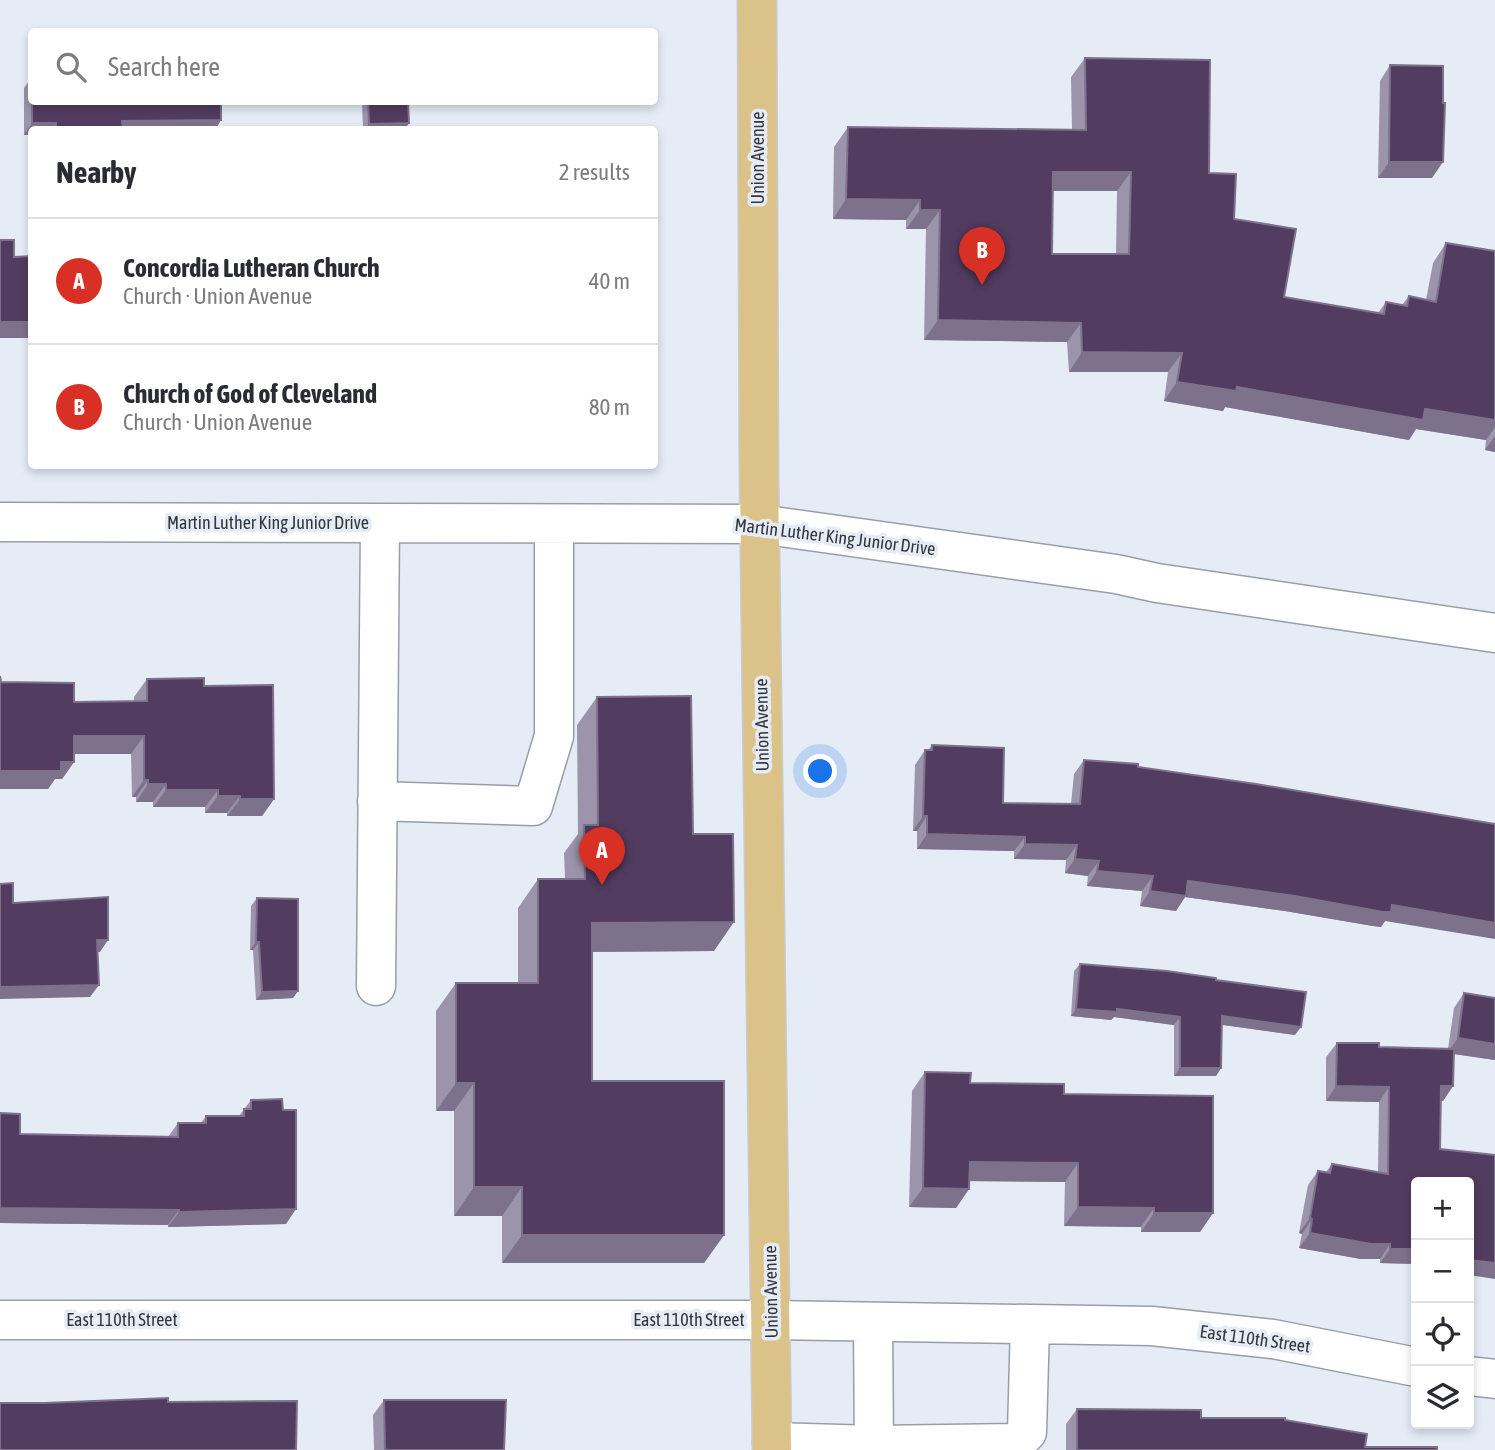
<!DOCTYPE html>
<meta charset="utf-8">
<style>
:root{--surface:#fff;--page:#f2f2f3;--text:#2b2b33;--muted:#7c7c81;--line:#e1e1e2;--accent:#d93025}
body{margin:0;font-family:"Asap Condensed",sans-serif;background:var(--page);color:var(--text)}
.controls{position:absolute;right:21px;bottom:21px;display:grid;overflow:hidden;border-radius:7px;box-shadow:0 4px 10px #0003}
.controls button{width:63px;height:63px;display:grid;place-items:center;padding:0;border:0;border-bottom:2px solid var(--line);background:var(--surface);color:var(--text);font:35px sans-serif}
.you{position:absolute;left:821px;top:772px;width:24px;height:24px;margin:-18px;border:5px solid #fff;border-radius:50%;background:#1a73e8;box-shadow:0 0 0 10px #1a73e833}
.badge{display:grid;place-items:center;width:46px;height:46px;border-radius:50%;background:var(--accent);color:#fff;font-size:23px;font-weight:700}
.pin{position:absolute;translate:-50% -58px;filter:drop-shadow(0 2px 4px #0008)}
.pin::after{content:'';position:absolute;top:37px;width:24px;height:21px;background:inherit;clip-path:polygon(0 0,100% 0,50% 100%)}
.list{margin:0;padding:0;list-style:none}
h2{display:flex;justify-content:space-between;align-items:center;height:91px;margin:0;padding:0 28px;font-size:30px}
h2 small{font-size:23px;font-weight:400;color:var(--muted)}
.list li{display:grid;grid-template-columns:46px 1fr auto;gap:21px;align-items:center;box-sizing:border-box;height:126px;padding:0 28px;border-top:2px solid var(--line)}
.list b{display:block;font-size:26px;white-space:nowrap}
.list p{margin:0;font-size:23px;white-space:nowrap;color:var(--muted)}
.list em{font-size:23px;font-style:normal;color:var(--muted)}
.icon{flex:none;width:38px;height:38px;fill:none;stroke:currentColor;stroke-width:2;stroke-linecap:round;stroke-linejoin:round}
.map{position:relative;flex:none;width:1495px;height:1450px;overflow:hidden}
.search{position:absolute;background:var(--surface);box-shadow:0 4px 10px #0003;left:28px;top:28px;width:630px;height:77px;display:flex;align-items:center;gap:18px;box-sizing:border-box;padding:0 24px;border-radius:7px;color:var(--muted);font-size:26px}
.panel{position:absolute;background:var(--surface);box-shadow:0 4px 10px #0003;left:28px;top:126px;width:630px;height:343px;border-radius:7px}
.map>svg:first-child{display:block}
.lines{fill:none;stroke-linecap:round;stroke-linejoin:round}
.minor-casing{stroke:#989ea6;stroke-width:41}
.major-casing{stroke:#cacbcc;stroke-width:41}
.minor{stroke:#fff;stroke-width:38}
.major{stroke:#dac289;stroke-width:38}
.wall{fill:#9c94aa;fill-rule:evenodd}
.shaded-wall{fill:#7e718c}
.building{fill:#523c5f;stroke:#7e718c;stroke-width:2;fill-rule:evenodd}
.labels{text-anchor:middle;stroke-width:7;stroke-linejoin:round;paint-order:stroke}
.street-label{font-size:18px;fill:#333639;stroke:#e6ecf6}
</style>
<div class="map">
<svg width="1495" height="1450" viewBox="0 0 1495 1450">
<rect width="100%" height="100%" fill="#e6ecf6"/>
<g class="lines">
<g class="minor-casing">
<path id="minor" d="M 0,522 L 759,524 L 1116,574 L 1157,583 L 1495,633
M 377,801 L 533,806 L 554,736 L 554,524
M 376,986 L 380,523
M 0,1320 L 771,1320 L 1152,1326 L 1273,1339 L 1416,1367
M 873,1322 L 874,1450
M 1469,1376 L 1495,1379
M 772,1442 L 874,1445 L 1016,1443 L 1027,1432 L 1030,1324"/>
</g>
<g class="major-casing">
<path id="major" d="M 757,0 L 759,479 L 772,1450"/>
</g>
<use href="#minor" class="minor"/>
<use href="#major" class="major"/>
</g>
<path class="wall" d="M 1085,58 L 1209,173 L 1234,219 L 1284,297 L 1378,313 L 1386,302 L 1402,305 L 1409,296 L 1426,300 L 1433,263 L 1446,243 L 1495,251 L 1495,452 L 1485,450 L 1486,440 L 1416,429 L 1409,440 L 1225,407 L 1223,411 L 1164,401 L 1168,372 L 1069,372 L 1067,342 L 924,340 L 926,229 L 906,229 L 906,220 L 833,219 L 834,147 L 848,127 L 1072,130 L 1071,77 ZM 1053,191 L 1117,191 L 1116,254 L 1052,254 Z
M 1390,65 L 1432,178 L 1378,178 L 1380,81 Z
M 32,77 L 32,102 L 221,102 L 221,120 L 215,130 L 32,130 L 32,135 L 24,135 L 24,88 Z
M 362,102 L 408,102 L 409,123 L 404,130 L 363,130 Z
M 147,679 L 204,686 L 274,799 L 262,816 L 227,816 L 227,813 L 205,813 L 205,807 L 153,807 L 153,802 L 136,802 L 136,797 L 132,797 L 131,754 L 74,754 L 74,762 L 62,779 L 55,779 L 48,789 L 0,789 L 1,682 L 74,702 L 134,701 L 134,697 Z
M 597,697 L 693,834 L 714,951 L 592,952 L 592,1081 L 724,1235 L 704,1263 L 502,1263 L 502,1216 L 454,1216 L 454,1111 L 436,1111 L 436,1011 L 456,983 L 518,983 L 518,908 L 538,879 L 565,879 L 564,853 L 578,834 L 577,725 Z
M 932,745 L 1003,803 L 1071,804 L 1074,774 L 1084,760 L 1138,767 L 1385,921 L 1381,927 L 1373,926 L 1285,911 L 1185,897 L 1176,911 L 1140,906 L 1142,891 L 1087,886 L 1088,876 L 1065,873 L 1066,860 L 1014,859 L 1014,851 L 917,849 L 917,831 L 913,831 L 915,765 L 925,750 L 928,750 Z
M 257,898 L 298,991 L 293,998 L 256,1000 L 253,950 L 250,950 L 251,906 Z
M 1080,964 L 1216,980 L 1295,1035 L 1222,1025 L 1221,1068 L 1216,1076 L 1174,1076 L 1174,1025 L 1114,1017 L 1111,1020 L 1071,1016 L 1074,971 Z
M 1464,993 L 1495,998 L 1495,1060 L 1454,1054 L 1453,1086 L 1443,1101 L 1441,1101 L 1440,1149 L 1469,1182 L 1416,1264 L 1380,1263 L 1380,1259 L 1361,1259 L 1299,1248 L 1302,1234 L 1299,1233 L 1308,1185 L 1318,1171 L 1326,1172 L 1332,1164 L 1378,1172 L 1379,1102 L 1326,1101 L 1326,1057 L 1337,1043 L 1379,1047 L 1448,1049 L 1454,1008 Z
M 925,1072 L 970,1083 L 1064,1094 L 1213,1213 L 1200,1232 L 1141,1232 L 1141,1227 L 1064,1226 L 1065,1182 L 969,1181 L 969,1189 L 956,1208 L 909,1207 L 912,1091 Z
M 251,1100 L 286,1224 L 168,1227 L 168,1225 L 0,1223 L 0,1113 L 20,1134 L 168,1137 L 178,1123 L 201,1123 L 206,1116 L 239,1116 Z
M 384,1400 L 504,1450 L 374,1450 L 373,1415 Z
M 1077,1409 L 1201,1418 L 1285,1420 L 1365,1447 L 1437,1450 L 1066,1450 L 1066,1424 Z"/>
<path class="shaded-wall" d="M 221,120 L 215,130 L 54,130 L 56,128 L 122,121 Z
M 32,123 L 56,123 L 51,130 L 32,130 L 32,135 L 24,135 Z
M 409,123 L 404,130 L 365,130 L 369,124 Z
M 1389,162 L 1443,162 L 1432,178 L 1378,178 Z
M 1053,172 L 1131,172 L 1117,191 L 1040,191 Z
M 846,199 L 920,200 L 906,220 L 833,219 Z
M 920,210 L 940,210 L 926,229 L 906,229 Z
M 938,320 L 1081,323 L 1067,342 L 924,340 Z
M 0,322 L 32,322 L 32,338 L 0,338 Z
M 1082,352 L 1182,353 L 1168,372 L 1069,372 Z
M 1177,382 L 1425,409 L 1495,420 L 1495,427 L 1486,440 L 1416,429 L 1409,440 L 1225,407 L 1223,411 L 1164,401 Z
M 1495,436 L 1495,452 L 1485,450 Z
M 74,736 L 144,736 L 131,754 L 62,754 Z
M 61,762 L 74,762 L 62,779 L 55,779 L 48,789 L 0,789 L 0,773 L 2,771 Z
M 144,780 L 148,780 L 136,797 L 132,797 Z
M 148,784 L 166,784 L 153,802 L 136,802 Z
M 166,790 L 218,790 L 205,807 L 153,807 Z
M 218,796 L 240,796 L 227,813 L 205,813 Z
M 240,799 L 274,799 L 262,816 L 227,816 Z
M 923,816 L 927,816 L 917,831 L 913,831 Z
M 927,834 L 1025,837 L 1014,851 L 917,849 Z
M 1025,844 L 1077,845 L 1066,860 L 1014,859 Z
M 1075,859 L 1099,861 L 1088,876 L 1065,873 Z
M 1097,871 L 1153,876 L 1142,891 L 1087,886 Z
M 1188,881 L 1392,905 L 1495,923 L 1495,939 L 1385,921 L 1381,927 L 1373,926 L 1285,911 L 1185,897 L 1176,911 L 1140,906 L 1150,891 Z
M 734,922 L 714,951 L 572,952 L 592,923 Z
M 97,940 L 108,940 L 100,952 L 88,953 Z
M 256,942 L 259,942 L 253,950 L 250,950 Z
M 99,985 L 90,997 L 0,999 L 0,987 Z
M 298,991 L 293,998 L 256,1000 L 262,992 Z
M 1076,1009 L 1117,1009 L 1180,1017 L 1174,1025 L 1114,1017 L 1111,1020 L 1071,1016 Z
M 1222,1016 L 1301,1027 L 1295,1035 L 1217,1024 Z
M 1458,1038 L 1495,1044 L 1495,1060 L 1447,1053 Z
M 1180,1068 L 1221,1068 L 1216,1076 L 1174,1076 Z
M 456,1083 L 474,1083 L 454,1111 L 436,1111 Z
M 1336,1086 L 1389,1087 L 1379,1102 L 1326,1101 Z
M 1441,1086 L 1453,1086 L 1443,1101 L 1431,1101 Z
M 970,1162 L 1078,1163 L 1065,1182 L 957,1181 Z
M 474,1187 L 522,1187 L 502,1216 L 454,1216 Z
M 923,1188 L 969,1189 L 956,1208 L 909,1207 Z
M 1078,1207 L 1154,1208 L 1141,1227 L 1064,1226 Z
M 0,1208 L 179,1210 L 168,1225 L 0,1223 Z
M 296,1209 L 286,1224 L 168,1227 L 179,1212 Z
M 1154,1213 L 1213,1213 L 1200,1232 L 1141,1232 Z
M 1310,1218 L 1312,1219 L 1302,1234 L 1299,1233 Z
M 1310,1233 L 1390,1244 L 1380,1259 L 1361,1259 L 1299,1248 Z
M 522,1235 L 724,1235 L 704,1263 L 502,1263 Z
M 1390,1249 L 1416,1249 L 1416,1264 L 1380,1263 Z
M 1469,1260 L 1495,1263 L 1495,1279 L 1469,1275 Z"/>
<path class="building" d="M 63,29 L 177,29 L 177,32 L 63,32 Z
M 1085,58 L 1210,60 L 1209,173 L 1236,174 L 1234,219 L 1296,229 L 1284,297 L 1384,314 L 1386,302 L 1407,306 L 1409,296 L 1436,302 L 1446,243 L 1495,251 L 1495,420 L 1425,409 L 1423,420 L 1237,387 L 1236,391 L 1177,382 L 1182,353 L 1082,352 L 1081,323 L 938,320 L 940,210 L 920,210 L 920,200 L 846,199 L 848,127 L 1086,130 ZM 1053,172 L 1131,172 L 1129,254 L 1052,254 Z
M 1390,65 L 1443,66 L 1443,103 L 1445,103 L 1443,162 L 1389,162 Z
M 32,102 L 221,102 L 221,120 L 122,121 L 123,127 L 56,128 L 56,123 L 32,123 Z
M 368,102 L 408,102 L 409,123 L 369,124 Z
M 0,240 L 14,240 L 14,257 L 32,256 L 32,322 L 0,322 Z
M 0,676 L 1,682 L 74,683 L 74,702 L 147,701 L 147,679 L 204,678 L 204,686 L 273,685 L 274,799 L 240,799 L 240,796 L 218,796 L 218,790 L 166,790 L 166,784 L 148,784 L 148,780 L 144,780 L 144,736 L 74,736 L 74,762 L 61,762 L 61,771 L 2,771 L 2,787 L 0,787 Z
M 691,696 L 693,834 L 733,834 L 734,922 L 592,923 L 592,1081 L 724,1081 L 724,1235 L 522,1235 L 522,1187 L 474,1187 L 474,1083 L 456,1083 L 456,983 L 538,983 L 538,879 L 585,879 L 584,825 L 598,825 L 597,697 Z
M 932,745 L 1004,748 L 1003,803 L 1080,804 L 1084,760 L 1138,764 L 1138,767 L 1256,784 L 1495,824 L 1495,923 L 1392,905 L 1391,912 L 1383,912 L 1295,896 L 1188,881 L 1186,896 L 1150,891 L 1153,876 L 1097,871 L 1099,861 L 1075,859 L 1077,845 L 1025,844 L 1025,837 L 927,834 L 927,816 L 923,816 L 925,750 L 932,750 Z
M 13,883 L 13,903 L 108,897 L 108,940 L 97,940 L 99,985 L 0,987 L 0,884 Z
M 257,898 L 298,899 L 298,991 L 262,992 L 259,942 L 256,942 Z
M 1080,964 L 1167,971 L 1216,978 L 1216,980 L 1306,992 L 1301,1027 L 1222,1016 L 1221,1068 L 1180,1068 L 1180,1017 L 1117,1009 L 1117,1012 L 1076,1009 Z
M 1464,993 L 1495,998 L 1495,1044 L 1458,1038 Z
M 1337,1043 L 1379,1043 L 1379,1047 L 1454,1049 L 1453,1086 L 1441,1086 L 1440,1149 L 1495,1155 L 1495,1263 L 1469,1260 L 1469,1182 L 1416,1182 L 1416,1249 L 1390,1249 L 1390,1244 L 1371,1244 L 1310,1233 L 1312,1219 L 1310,1218 L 1318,1171 L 1330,1173 L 1332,1164 L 1388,1174 L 1389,1087 L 1336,1086 Z
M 925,1072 L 971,1073 L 970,1083 L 1064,1084 L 1064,1094 L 1213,1096 L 1213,1213 L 1154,1213 L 1154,1208 L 1078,1207 L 1078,1163 L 970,1162 L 969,1189 L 923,1188 Z
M 282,1099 L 283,1110 L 296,1110 L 296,1209 L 179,1212 L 179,1210 L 0,1208 L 0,1113 L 20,1114 L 20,1134 L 178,1137 L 178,1123 L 206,1123 L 206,1116 L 244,1116 L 244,1109 L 251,1109 L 251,1100 Z
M 168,1398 L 168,1402 L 297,1401 L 296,1450 L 0,1450 L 0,1403 L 44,1403 Z
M 384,1400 L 506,1400 L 504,1450 L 385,1450 Z
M 1077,1409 L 1201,1410 L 1201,1418 L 1285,1418 L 1285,1420 L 1367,1434 L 1365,1447 L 1437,1447 L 1437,1450 L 1077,1450 Z"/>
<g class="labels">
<g class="street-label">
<text transform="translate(758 158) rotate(-90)" y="6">Union Avenue</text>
<text x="268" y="529">Martin Luther King Junior Drive</text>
<text transform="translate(835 537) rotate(7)" y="6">Martin Luther King Junior Drive</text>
<text transform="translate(762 725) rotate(-91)" y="6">Union Avenue</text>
<text transform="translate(771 1292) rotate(-91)" y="6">Union Avenue</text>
<text x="122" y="1326">East 110th Street</text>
<text x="689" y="1326">East 110th Street</text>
<text transform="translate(1255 1339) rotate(8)" y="6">East 110th Street</text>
</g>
</g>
</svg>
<div class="controls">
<button>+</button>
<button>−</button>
<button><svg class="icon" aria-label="locate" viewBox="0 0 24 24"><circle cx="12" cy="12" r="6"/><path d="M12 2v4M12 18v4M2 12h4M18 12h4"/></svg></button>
<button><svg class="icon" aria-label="layers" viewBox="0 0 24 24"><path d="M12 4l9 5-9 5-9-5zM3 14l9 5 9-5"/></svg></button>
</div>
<div class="you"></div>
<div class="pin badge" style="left:602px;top:885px">A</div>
<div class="pin badge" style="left:982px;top:285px">B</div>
<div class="search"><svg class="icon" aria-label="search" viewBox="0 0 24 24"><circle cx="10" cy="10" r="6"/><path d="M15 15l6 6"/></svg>Search here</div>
<section class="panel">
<h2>Nearby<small>2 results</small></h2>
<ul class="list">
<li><span class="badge">A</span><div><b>Concordia Lutheran Church</b><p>Church · Union Avenue</p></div><em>40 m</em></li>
<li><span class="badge">B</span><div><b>Church of God of Cleveland</b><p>Church · Union Avenue</p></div><em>80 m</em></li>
</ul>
</section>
</div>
